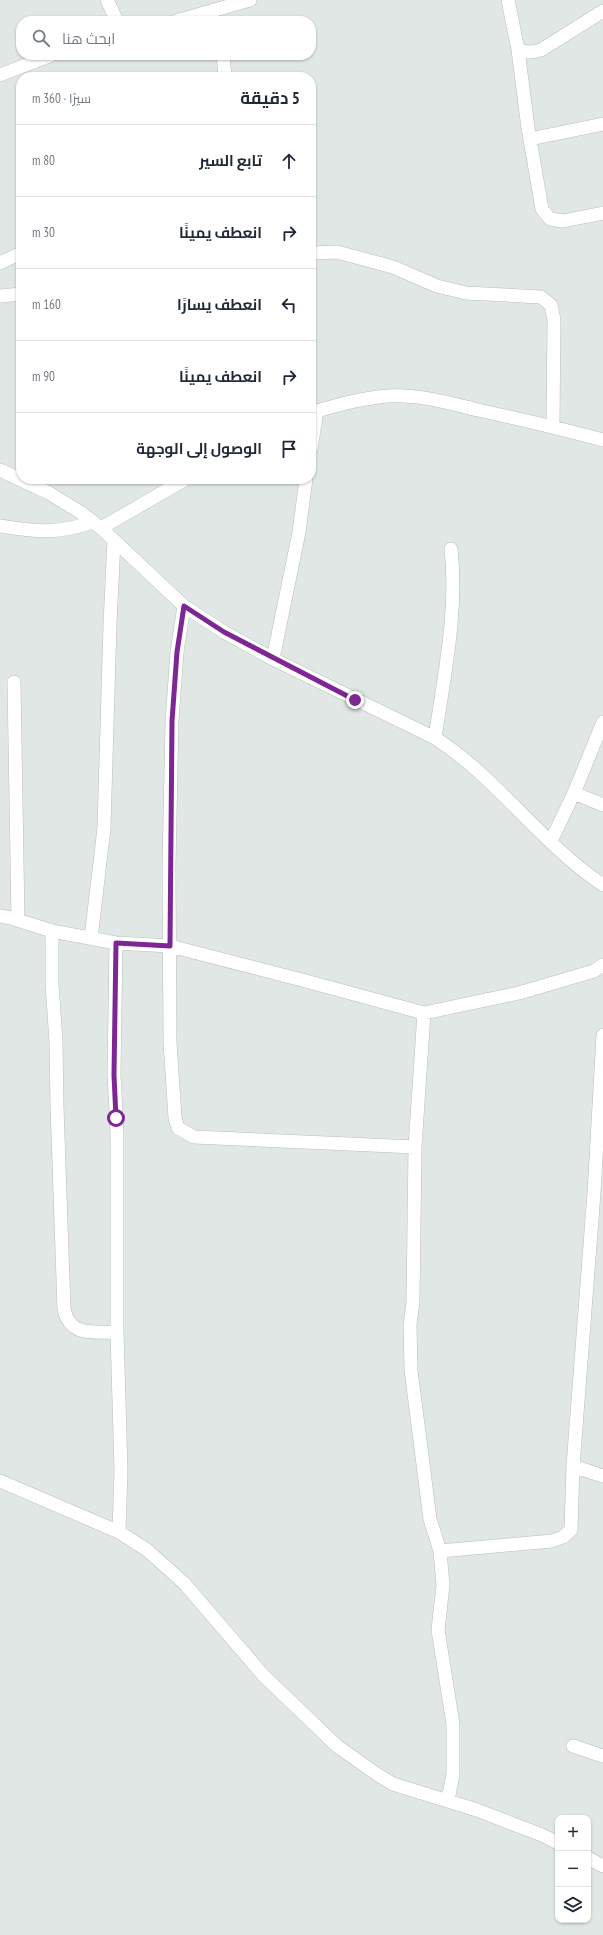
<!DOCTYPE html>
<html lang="ar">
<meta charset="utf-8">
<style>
:root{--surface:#fff;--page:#f2f2f3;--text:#1f2937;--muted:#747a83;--line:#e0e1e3}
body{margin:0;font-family:"PT Sans Narrow",Cairo,sans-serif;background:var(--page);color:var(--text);direction:rtl}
.controls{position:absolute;right:12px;bottom:12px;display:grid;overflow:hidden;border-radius:8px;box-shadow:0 1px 3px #0004}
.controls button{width:36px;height:36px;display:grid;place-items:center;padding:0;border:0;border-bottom:1px solid var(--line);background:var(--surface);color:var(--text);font:20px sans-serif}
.stop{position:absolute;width:12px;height:12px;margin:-9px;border:3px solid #7d2694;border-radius:50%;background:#fff}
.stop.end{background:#7d2694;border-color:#fff;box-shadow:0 1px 4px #0008}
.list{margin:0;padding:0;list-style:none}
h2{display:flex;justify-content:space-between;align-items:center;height:52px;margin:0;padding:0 16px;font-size:17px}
h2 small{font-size:13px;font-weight:400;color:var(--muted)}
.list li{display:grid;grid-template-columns:26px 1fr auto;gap:12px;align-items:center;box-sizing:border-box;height:72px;padding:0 16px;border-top:1px solid var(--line)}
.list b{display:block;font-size:15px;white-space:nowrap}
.list em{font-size:13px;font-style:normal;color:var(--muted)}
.icon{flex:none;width:22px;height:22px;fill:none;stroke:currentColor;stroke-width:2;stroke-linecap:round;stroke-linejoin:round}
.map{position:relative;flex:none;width:603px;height:1935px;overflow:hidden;direction:ltr}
.search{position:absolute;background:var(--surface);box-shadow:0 1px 3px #0004;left:16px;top:16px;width:300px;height:44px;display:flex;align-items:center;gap:10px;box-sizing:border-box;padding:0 14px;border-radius:16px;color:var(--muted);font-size:15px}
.panel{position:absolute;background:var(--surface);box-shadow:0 1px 3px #0004;left:16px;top:72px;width:300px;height:412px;border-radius:16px;direction:rtl}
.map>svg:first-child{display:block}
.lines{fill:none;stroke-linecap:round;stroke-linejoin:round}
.minor-casing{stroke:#b8bfbd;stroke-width:14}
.minor{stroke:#fff;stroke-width:13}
.route{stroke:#7d2694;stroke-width:5}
</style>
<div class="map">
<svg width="603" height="1935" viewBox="0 0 603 1935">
<rect width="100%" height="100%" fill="#e0e7e5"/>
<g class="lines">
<g class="minor-casing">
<path id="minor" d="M 107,0 L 117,21
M 508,0 L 518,50 C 527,53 533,53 541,50 L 603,11
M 176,21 L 250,0
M 518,50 L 528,128 L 542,209 L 550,219 L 563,221 L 603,213
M 223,55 L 225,77
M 0,75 L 52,55
M 530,139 L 603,124
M 311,253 L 337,252 L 393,267 L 437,286 L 466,293 L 541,297 L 551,305 L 554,320 L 553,426
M 0,263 L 21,253
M 0,296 L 21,294
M 311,413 C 336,405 361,398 388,396 C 418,394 449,403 478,410 C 520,419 562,429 603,440
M 311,449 L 317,411
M 0,470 L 49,493 L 80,512 L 101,528 L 184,606 L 224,632 L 273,659 L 435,738 C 488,772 526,823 574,863 C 583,871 593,878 603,885
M 0,526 C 36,532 58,534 93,522
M 101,528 L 186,479
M 184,606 L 177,652 L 172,721 L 169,866 L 170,1042 L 175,1118 L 178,1128 L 194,1137 L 415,1147
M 273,659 L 299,532 L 306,479
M 14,682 L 18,920
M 435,738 C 444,676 458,612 451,549
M 574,793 L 603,805
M 551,841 L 574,793 L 603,722
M 0,916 L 11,918 L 52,931 L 116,943 L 170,946 L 302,980 L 424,1013 L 519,993 L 594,971 L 603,965
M 52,931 L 52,984 L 56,1042 L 57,1106 L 64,1309 C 70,1337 93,1332 117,1332
M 91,938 L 104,828 L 110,624 L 114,540
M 116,943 L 114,1075 L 117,1133 L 117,1332 L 121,1470 L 119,1532
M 424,1013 L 415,1147 L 413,1302 L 410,1325 L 411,1370 L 430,1519 L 440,1551 L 443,1585 L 438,1630 L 453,1724 L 453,1774 L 448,1800
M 573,1466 L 603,1476
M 0,1481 L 119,1532 L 147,1550 L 184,1583 L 263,1675 L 337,1746 L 375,1773 L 393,1784 L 477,1810 L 542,1835 L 558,1843
M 440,1551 L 552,1541 L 563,1537 L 571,1530 L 573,1466 L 594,1193 L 603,1035
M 573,1746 L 603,1756
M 588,1858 L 603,1866"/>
</g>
<use href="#minor" class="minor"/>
</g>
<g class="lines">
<path class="route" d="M 116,1118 L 114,1075 L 116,943 L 170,946 L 172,721 L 177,652 L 184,606 L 224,632 L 355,700"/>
</g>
</svg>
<div class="controls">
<button>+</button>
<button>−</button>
<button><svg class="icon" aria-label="layers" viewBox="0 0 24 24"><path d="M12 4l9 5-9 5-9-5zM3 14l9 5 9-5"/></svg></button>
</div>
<div class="stop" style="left:116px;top:1118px"></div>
<div class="stop end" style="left:355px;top:700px"></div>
<div class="search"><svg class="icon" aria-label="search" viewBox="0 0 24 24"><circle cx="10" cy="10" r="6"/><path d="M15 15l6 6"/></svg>ابحث هنا</div>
<section class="panel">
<h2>5 دقيقة<small>سيرًا · 360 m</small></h2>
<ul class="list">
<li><svg class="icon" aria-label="ahead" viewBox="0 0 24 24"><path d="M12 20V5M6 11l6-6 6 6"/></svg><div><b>تابع السير</b></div><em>80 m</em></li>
<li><svg class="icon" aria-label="right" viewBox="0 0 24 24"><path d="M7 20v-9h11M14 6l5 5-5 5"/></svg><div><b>انعطف يمينًا</b></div><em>30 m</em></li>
<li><svg class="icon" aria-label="left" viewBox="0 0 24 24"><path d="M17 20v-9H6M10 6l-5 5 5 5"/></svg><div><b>انعطف يسارًا</b></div><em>160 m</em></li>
<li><svg class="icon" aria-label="right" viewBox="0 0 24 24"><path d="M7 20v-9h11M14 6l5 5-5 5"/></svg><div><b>انعطف يمينًا</b></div><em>90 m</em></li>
<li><svg class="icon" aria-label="arrive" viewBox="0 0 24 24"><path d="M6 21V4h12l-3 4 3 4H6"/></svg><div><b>الوصول إلى الوجهة</b></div></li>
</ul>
</section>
</div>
